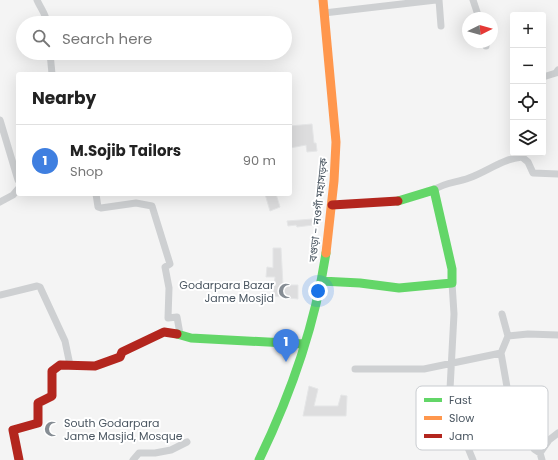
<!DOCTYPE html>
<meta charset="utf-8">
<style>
:root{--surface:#fff;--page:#f2f2f2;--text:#222;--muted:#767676;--line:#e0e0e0;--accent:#868d94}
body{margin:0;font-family:Poppins,"Noto Sans Bengali",sans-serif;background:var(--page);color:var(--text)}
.controls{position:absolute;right:12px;top:12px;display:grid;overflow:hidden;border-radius:4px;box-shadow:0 4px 16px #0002}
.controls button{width:36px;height:36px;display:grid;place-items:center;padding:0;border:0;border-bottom:1px solid var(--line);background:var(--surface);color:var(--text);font:20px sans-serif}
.compass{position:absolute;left:462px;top:12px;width:36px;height:36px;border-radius:50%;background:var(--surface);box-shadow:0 4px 16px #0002;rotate:85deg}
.you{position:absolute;left:318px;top:291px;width:14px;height:14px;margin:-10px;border:3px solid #fff;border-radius:50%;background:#1a73e8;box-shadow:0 0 0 6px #1a73e833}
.badge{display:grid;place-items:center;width:26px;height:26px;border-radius:50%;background:var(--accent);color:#fff;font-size:13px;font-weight:700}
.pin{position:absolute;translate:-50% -33px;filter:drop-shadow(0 1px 2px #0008)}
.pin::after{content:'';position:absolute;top:21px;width:14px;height:12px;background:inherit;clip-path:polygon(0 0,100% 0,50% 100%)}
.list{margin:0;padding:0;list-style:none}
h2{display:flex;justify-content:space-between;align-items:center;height:52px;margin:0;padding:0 16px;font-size:17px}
h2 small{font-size:13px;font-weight:400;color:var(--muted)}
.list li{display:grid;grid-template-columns:26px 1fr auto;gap:12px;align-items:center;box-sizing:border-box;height:72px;padding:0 16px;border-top:1px solid var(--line)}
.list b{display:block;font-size:15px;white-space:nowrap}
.list p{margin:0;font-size:13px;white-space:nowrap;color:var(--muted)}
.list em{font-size:13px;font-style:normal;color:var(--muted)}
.icon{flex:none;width:22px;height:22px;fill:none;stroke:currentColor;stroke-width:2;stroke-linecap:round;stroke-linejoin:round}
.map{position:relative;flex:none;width:558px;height:460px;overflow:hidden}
.search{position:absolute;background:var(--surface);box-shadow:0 4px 16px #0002;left:16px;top:16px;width:276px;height:44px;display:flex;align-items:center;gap:10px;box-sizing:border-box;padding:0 14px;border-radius:22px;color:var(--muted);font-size:15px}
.panel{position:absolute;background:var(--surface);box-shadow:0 4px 16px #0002;left:16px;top:72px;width:276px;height:124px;border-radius:4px}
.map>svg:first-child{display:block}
.building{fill:#ddddde;stroke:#e5e6e7}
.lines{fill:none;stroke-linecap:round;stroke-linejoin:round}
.street{stroke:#ced0d2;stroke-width:7}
.fast{stroke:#63d668;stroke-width:9}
.slow{stroke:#ff974d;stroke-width:9}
.jam{stroke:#b3261e;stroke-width:9}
.labels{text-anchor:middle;stroke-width:4;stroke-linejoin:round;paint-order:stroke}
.street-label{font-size:11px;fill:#4a5661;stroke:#fff}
.poi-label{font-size:11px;fill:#4a5661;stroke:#fff;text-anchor:end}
.key{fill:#fff;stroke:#c9ccd0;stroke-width:1}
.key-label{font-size:11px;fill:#4a5661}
</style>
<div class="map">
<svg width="558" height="460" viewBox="0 0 558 460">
<rect width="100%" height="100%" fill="#f4f4f4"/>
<path class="building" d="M 312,124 L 314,143 L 316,143 L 317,151 L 307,152 L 306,145 L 290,148 L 290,126 Z
M 265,194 L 276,194 L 280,207 L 270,211 Z
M 313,219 L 313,225 L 297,227 L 296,225 L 288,226 L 287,221 Z
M 273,248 L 281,248 L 283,285 L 298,285 L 298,299 L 273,296 L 275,277 L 266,277 L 267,267 L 273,268 Z
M 309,386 L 318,389 L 314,406 L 338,406 L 341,395 L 347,396 L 346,416 L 303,416 Z"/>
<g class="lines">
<path class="street" d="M 37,0 C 41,9 46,14 47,23
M 439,0 L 441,26
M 473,0 L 479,18
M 324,13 L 436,0
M 486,42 L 486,46
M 50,53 L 52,74
M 543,77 L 556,73 L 558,70
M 0,120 L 18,180
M 434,190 C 446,182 456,183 469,178 C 488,171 502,159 522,157 L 528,162 L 533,173 L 558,174
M 96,194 L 98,207 L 101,208 L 136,203 L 152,206 L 170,264 L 165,267 L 169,288 L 168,318 L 177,317 L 180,334
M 0,202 L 13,195 L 18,189
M 452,283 L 454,314 L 450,389 L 455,416 L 473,460
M 0,295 L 37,286 L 40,287 L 65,341 L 70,365
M 502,314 L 508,336
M 501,353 L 507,387 L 512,400 L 516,426 L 529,428 L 534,449 L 540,453 L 542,460
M 355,369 L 424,369 L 501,353 L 508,336 L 528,334 L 558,335
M 540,453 L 549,440 L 558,433
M 133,460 L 139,453 L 155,453 L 171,450 L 187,442"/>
<path class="fast" d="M 321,281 L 360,283 L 399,288 L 452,283 L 452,269 L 434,190 L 398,201
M 177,334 L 191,338 L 304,344
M 259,460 C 291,394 315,325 326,253"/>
<path class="slow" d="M 323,0 L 336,142 L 334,181 L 326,253"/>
<path class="jam" d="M 332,205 L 398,201
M 19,460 L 13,430 L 38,423 L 38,403 L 52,396 L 52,371 L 60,365 L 95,366 L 120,357 L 122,352 L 164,332 L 177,334"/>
</g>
<defs>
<g id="mosque-bare" transform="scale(1.2)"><path d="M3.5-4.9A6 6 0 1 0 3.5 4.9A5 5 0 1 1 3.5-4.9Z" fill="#868d94" stroke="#fff" stroke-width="2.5" paint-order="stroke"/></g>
</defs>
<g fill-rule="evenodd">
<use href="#mosque-bare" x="286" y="291"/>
<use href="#mosque-bare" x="52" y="429"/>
</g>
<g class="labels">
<g class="street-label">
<text transform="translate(318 210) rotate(-84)" y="4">বগুড়া - নওগাঁ মহাসড়ক</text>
</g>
<g class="poi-label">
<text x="274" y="289">Godarpara Bazar<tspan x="274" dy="13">Jame Mosjid</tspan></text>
<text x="64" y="427" text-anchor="start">South Godarpara<tspan x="64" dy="13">Jame Masjid, Mosque</tspan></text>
</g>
</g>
<rect x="416" y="386" width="132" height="64" rx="6" class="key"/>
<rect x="424" y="398" width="18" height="4" fill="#63d668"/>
<rect x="424" y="416" width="18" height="4" fill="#ff974d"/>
<rect x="424" y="434" width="18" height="4" fill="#b3261e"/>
<g class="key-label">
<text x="449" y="404">Fast</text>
<text x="449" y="422">Slow</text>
<text x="449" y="440">Jam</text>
</g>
</svg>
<div class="controls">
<button>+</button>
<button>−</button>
<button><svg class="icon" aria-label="locate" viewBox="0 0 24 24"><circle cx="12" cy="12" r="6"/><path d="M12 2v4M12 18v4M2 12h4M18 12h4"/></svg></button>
<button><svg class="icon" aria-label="layers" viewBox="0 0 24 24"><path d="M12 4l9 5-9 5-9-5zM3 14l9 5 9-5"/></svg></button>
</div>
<svg class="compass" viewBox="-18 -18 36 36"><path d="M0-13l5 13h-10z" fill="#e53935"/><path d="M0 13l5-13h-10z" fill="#767676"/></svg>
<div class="you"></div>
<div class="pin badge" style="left:286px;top:362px;background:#3f7fe0">1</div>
<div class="search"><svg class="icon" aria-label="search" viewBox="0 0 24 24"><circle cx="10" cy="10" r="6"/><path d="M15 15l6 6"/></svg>Search here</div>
<section class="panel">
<h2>Nearby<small></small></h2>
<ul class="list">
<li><span class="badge" style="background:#3f7fe0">1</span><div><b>M.Sojib Tailors</b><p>Shop</p></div><em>90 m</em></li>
</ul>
</section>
</div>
